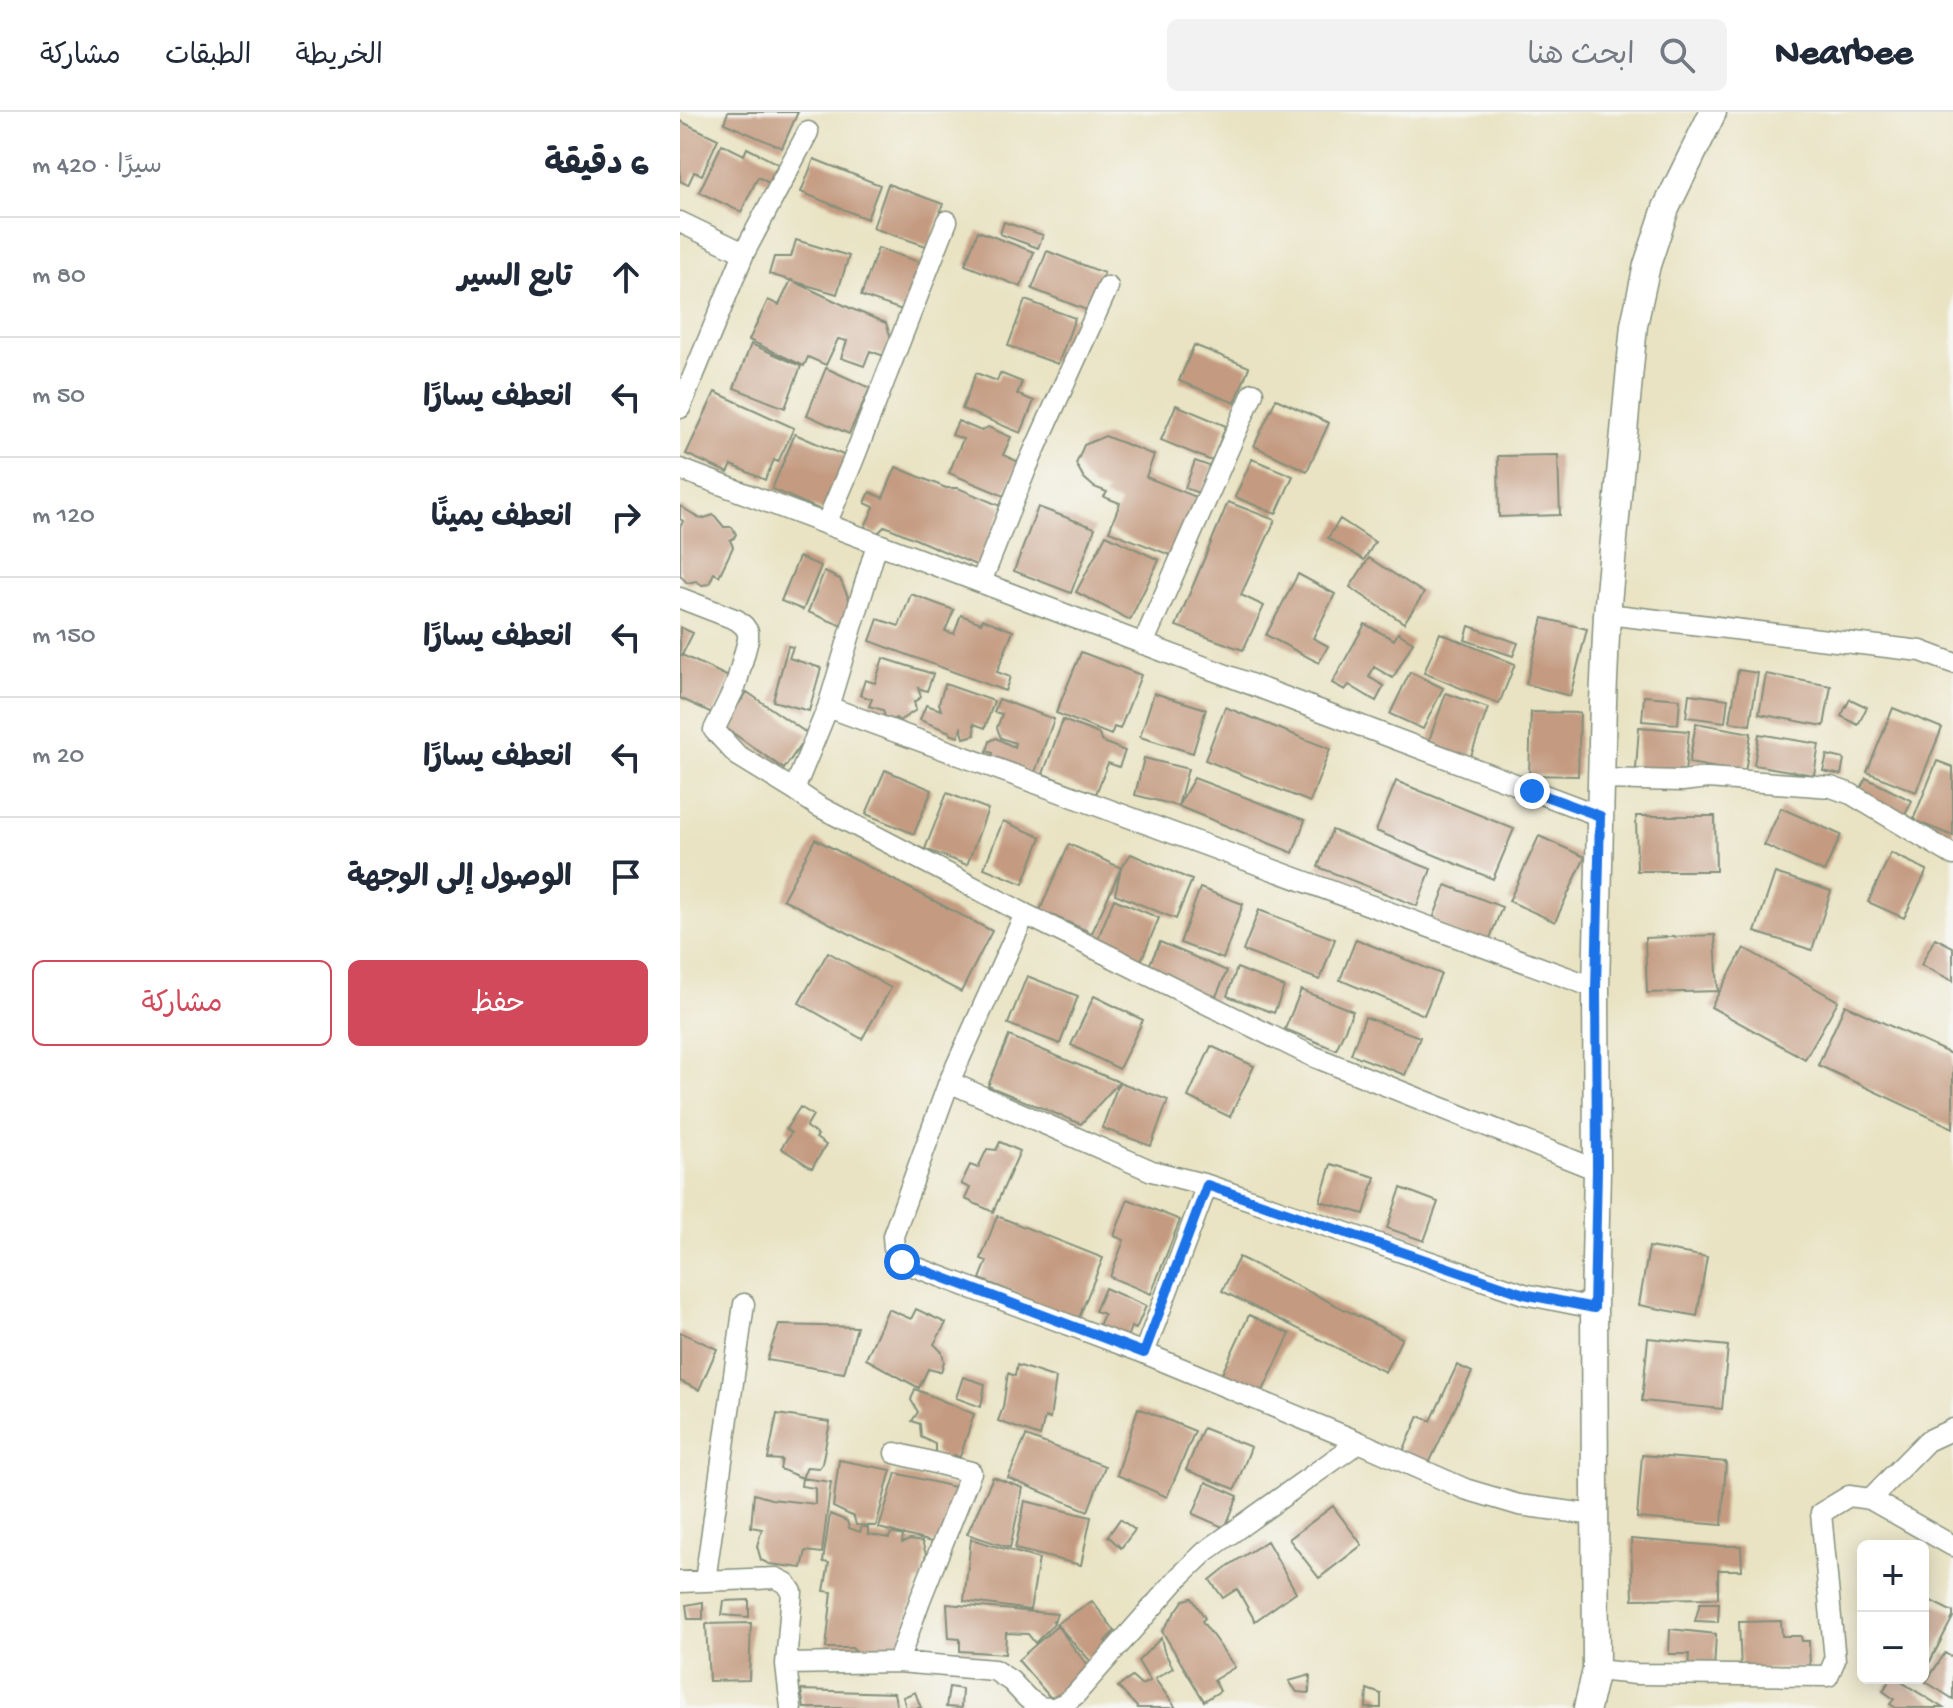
<!DOCTYPE html>
<html lang="ar">
<meta charset="utf-8">
<style>
:root{--surface:#fff;--page:#f2f2f3;--text:#1f2937;--muted:#747a83;--line:#e0e1e3;--accent:#d1495b}
body{margin:0;font-family:"Gochi Hand","Playpen Sans Arabic",sans-serif;background:var(--page);color:var(--text);direction:rtl}
.controls{position:absolute;right:24px;bottom:24px;display:grid;overflow:hidden;border-radius:12px;box-shadow:0 4px 20px #0003}
.controls button{width:72px;height:72px;display:grid;place-items:center;padding:0;border:0;border-bottom:2px solid var(--line);background:var(--surface);color:var(--text);font:40px sans-serif}
.stop{position:absolute;width:24px;height:24px;margin:-18px;border:6px solid #1a73e8;border-radius:50%;background:#fff}
.stop.end{background:#1a73e8;border-color:#fff;box-shadow:0 2px 8px #0008}
.list{margin:0;padding:0;list-style:none}
h2{display:flex;justify-content:space-between;align-items:center;height:104px;margin:0;padding:0 32px;font-size:34px}
h2 small{font-size:26px;font-weight:400;color:var(--muted)}
.list li{display:grid;grid-template-columns:52px 1fr auto;gap:24px;align-items:center;box-sizing:border-box;height:120px;padding:0 32px;border-top:2px solid var(--line)}
.list b{display:block;font-size:30px;white-space:nowrap}
.list em{font-size:26px;font-style:normal;color:var(--muted)}
.actions{display:flex;gap:16px;padding:24px 32px}
.actions a{flex:1;padding:18px 0;border:2px solid var(--accent);border-radius:12px;text-align:center;font-size:28px;color:var(--accent)}
.actions .main{background:var(--accent);color:#fff}
.icon{flex:none;width:44px;height:44px;fill:none;stroke:currentColor;stroke-width:2;stroke-linecap:round;stroke-linejoin:round}
.map{position:relative;flex:none;width:1273px;height:1596px;overflow:hidden;direction:ltr}
header{display:flex;align-items:center;gap:48px;box-sizing:border-box;height:112px;padding:0 40px;background:var(--surface);border-bottom:2px solid var(--line)}
header strong{font-size:38px}
nav{display:flex;gap:44px;margin-inline-start:auto;font-size:28px}
.search{width:560px;height:72px;background:var(--page);display:flex;align-items:center;gap:20px;box-sizing:border-box;padding:0 28px;border-radius:12px;color:var(--muted);font-size:30px}
main{display:flex}
aside{flex:1;background:var(--surface)}
.map>svg:first-child{display:block}
.building{fill:#c49b81}
.lines{fill:none;stroke-linecap:round;stroke-linejoin:round}
.minor-casing{stroke:#84907c;stroke-width:23}
.tertiary-casing{stroke:#84907c;stroke-width:29}
.minor{stroke:#fff;stroke-width:20}
.tertiary{stroke:#fff;stroke-width:26}
.route{stroke:#1a73e8;stroke-width:10}
</style>
<header>
<strong>Nearbee</strong>
<div class="search"><svg class="icon" aria-label="search" viewBox="0 0 24 24"><circle cx="10" cy="10" r="6"/><path d="M15 15l6 6"/></svg>ابحث هنا</div>
<nav><a>الخريطة</a><a>الطبقات</a><a>مشاركة</a></nav>
</header>
<main>
<div class="map">
<svg width="1273" height="1596" viewBox="0 0 1273 1596">
<rect width="100%" height="100%" fill="#f6f6f2"/>
<filter id="ink" filterUnits="userSpaceOnUse"><feTurbulence type="fractalNoise" baseFrequency=".0125" numOctaves="2"/><feDisplacementMap in="SourceGraphic" scale="16" xChannelSelector="R" yChannelSelector="G"/><feConvolveMatrix kernelMatrix="1 2 1 2 8 2 1 2 1" color-interpolation-filters="sRGB"/></filter>
<filter id="wash" filterUnits="userSpaceOnUse"><feTurbulence type="fractalNoise" baseFrequency=".006" numOctaves="4" result="noise"/><feDisplacementMap in="SourceGraphic" scale="32" xChannelSelector="R" yChannelSelector="G"/><feGaussianBlur stdDeviation="1.8" result="paint"/><feColorMatrix in="noise" values="0 0 0 0 0 0 0 0 0 0 0 0 0 0 0 0 0 1.4 0 .05"/><feComposite in="paint" operator="in"/></filter>
<g filter="url(#wash)">
<rect width="100%" height="100%" fill="#e9e3c3"/>
<g id="blocks">
<path class="building" d="M 48,0 L 118,0 L 102,36 L 44,11 Z
M 0,9 L 38,27 L 22,63 L 14,60 L 8,73 L 0,69 Z
M 42,32 L 64,43 L 67,36 L 98,52 L 89,71 L 78,65 L 61,100 L 19,80 Z
M 134,47 L 200,73 L 187,107 L 121,80 Z
M 208,72 L 263,92 L 249,135 L 193,116 Z
M 324,110 L 363,123 L 358,136 L 320,122 Z
M 298,119 L 354,140 L 341,175 L 285,153 Z
M 116,128 L 169,144 L 157,182 L 89,162 L 94,145 L 111,145 Z
M 198,136 L 242,151 L 225,199 L 181,184 Z
M 367,139 L 424,161 L 409,199 L 352,177 Z
M 111,168 L 172,197 L 206,211 L 211,226 L 204,244 L 190,239 L 184,254 L 161,246 L 167,229 L 158,227 L 146,253 L 128,245 L 124,254 L 69,228 L 88,188 L 99,193 Z
M 345,188 L 395,206 L 378,252 L 328,234 Z
M 71,232 L 121,254 L 105,296 L 54,276 Z
M 514,233 L 569,255 L 555,291 L 499,269 Z
M 146,256 L 190,276 L 169,322 L 127,303 Z
M 296,261 L 317,269 L 320,261 L 342,270 L 337,282 L 354,289 L 341,321 L 282,297 Z
M 35,280 L 114,316 L 98,350 L 94,348 L 85,368 L 52,353 L 48,361 L 6,342 Z
M 596,287 L 649,311 L 627,359 L 574,334 Z
M 496,293 L 546,314 L 532,349 L 481,328 Z
M 278,309 L 301,319 L 308,315 L 331,325 L 323,343 L 339,350 L 324,384 L 269,361 L 283,327 L 272,323 Z
M 115,322 L 170,346 L 143,399 L 92,377 Z
M 425,324 L 474,343 L 466,365 L 519,386 L 495,445 L 429,419 L 440,391 L 424,385 L 427,380 L 414,375 L 404,366 L 396,352 L 404,333 Z
M 878,343 L 880,403 L 819,405 L 818,344 Z
M 572,347 L 613,364 L 596,402 L 555,385 Z
M 515,349 L 532,355 L 521,382 L 505,376 Z
M 216,355 L 266,376 L 278,376 L 323,395 L 298,454 L 205,414 L 197,422 L 184,417 L 194,395 L 185,391 L 190,380 L 203,386 Z
M 548,390 L 595,408 L 561,483 L 584,494 L 563,538 L 496,514 Z
M 0,394 L 21,407 L 34,403 L 44,415 L 52,415 L 56,422 L 54,426 L 50,428 L 53,435 L 39,464 L 34,461 L 29,472 L 22,473 L 16,469 L 7,471 L 0,463 L 0,415 L 3,409 L 0,407 Z
M 358,395 L 415,416 L 391,481 L 334,459 Z
M 660,407 L 695,430 L 684,448 L 648,426 Z
M 426,423 L 479,448 L 450,508 L 396,480 Z
M 119,445 L 141,454 L 123,498 L 101,489 Z
M 689,446 L 744,481 L 724,511 L 670,475 Z
M 144,460 L 160,467 L 173,496 L 165,515 L 128,500 Z
M 618,462 L 655,482 L 633,526 L 648,534 L 639,551 L 586,523 Z
M 231,482 L 274,498 L 265,519 L 274,522 L 281,503 L 301,511 L 303,507 L 333,519 L 317,560 L 330,565 L 325,579 L 190,529 L 198,507 L 219,514 Z
M 863,506 L 907,517 L 890,584 L 846,572 Z
M 685,512 L 714,528 L 718,521 L 733,530 L 713,566 L 694,555 L 689,565 L 704,574 L 696,589 L 669,573 L 665,578 L 652,571 Z
M 789,514 L 838,531 L 833,544 L 785,528 Z
M 0,515 L 13,521 L 2,543 L 51,566 L 34,602 L 0,586 Z
M 760,521 L 835,552 L 819,592 L 744,561 Z
M 108,534 L 113,535 L 109,546 L 141,556 L 129,599 L 93,589 Z
M 401,540 L 461,563 L 440,617 L 434,615 L 431,623 L 376,601 Z
M 203,546 L 253,562 L 247,579 L 238,576 L 241,585 L 234,590 L 236,598 L 219,609 L 216,606 L 212,608 L 210,606 L 206,608 L 203,598 L 189,594 L 192,587 L 180,583 L 185,568 L 195,571 Z
M 1058,558 L 1078,561 L 1070,613 L 1050,610 Z
M 730,560 L 763,576 L 743,617 L 710,602 Z
M 1086,562 L 1151,574 L 1144,614 L 1079,602 Z
M 265,572 L 314,589 L 305,616 L 294,612 L 295,623 L 284,626 L 281,616 L 278,625 L 270,622 L 270,620 L 240,608 L 246,593 L 261,598 L 259,591 Z
M 67,580 L 128,622 L 104,657 L 43,614 Z
M 474,581 L 526,597 L 513,641 L 460,625 Z
M 766,581 L 808,596 L 788,652 L 746,637 Z
M 1009,582 L 1048,587 L 1045,610 L 1006,605 Z
M 964,584 L 1000,587 L 998,612 L 962,609 Z
M 319,587 L 374,607 L 354,663 L 312,646 L 313,641 L 307,639 L 310,629 L 316,626 L 334,635 L 335,631 L 321,626 L 317,616 L 322,602 L 314,600 Z
M 1170,587 L 1187,595 L 1178,613 L 1161,604 Z
M 545,595 L 650,637 L 630,690 L 525,648 Z
M 1213,596 L 1262,616 L 1236,680 L 1187,660 Z
M 851,600 L 900,601 L 898,664 L 849,663 Z
M 383,608 L 419,622 L 421,629 L 445,639 L 439,655 L 428,651 L 416,682 L 363,662 Z
M 1016,611 L 1071,621 L 1065,661 L 1009,651 Z
M 959,615 L 1009,619 L 1005,661 L 956,657 Z
M 1079,622 L 1139,632 L 1134,663 L 1074,653 Z
M 1147,643 L 1164,647 L 1161,663 L 1143,659 Z
M 464,646 L 508,657 L 498,694 L 514,666 L 625,708 L 613,741 L 498,694 L 455,683 Z
M 1257,649 L 1273,655 L 1273,724 L 1233,708 Z
M 205,658 L 252,678 L 234,722 L 186,702 Z
M 1186,666 L 1232,689 L 1225,703 L 1179,680 Z
M 716,669 L 834,717 L 813,767 L 696,719 Z
M 267,681 L 308,697 L 287,753 L 245,737 Z
M 1101,696 L 1161,723 L 1144,760 L 1084,733 Z
M 956,704 L 1035,704 L 1036,759 L 957,759 Z
M 323,709 L 361,725 L 343,772 L 304,756 Z
M 652,718 L 751,757 L 737,794 L 638,755 Z
M 859,724 L 905,745 L 875,810 L 829,789 Z
M 135,727 L 312,819 L 281,880 L 103,787 Z
M 389,732 L 441,756 L 451,742 L 512,768 L 496,807 L 435,782 L 441,756 L 412,821 L 360,798 Z
M 1211,741 L 1247,758 L 1224,806 L 1188,790 Z
M 1095,761 L 1151,779 L 1132,838 L 1075,820 Z
M 766,773 L 822,795 L 807,834 L 751,812 Z
M 520,776 L 563,792 L 543,847 L 500,831 Z
M 434,787 L 479,806 L 461,849 L 416,831 Z
M 579,798 L 655,827 L 640,868 L 563,839 Z
M 1035,823 L 1038,879 L 967,881 L 965,826 Z
M 1255,826 L 1273,835 L 1273,869 L 1241,853 Z
M 676,827 L 761,862 L 744,903 L 660,868 Z
M 480,830 L 547,859 L 534,889 L 466,860 Z
M 1064,836 L 1158,889 L 1125,947 L 1031,895 Z
M 148,840 L 211,876 L 182,927 L 119,891 Z
M 557,856 L 604,875 L 594,901 L 547,884 Z
M 347,864 L 398,884 L 380,932 L 328,912 Z
M 621,878 L 673,899 L 656,938 L 605,917 Z
M 414,884 L 463,908 L 439,957 L 391,933 Z
M 1165,893 L 1273,943 L 1273,1016 L 1138,953 Z
M 685,905 L 740,925 L 725,963 L 671,942 Z
M 329,924 L 439,970 L 401,1012 L 308,974 Z
M 531,934 L 574,954 L 550,1005 L 508,985 Z
M 439,970 L 488,988 L 471,1034 L 422,1016 Z
M 120,995 L 133,1003 L 126,1015 L 138,1023 L 136,1026 L 146,1033 L 132,1056 L 101,1036 L 111,1021 L 106,1017 Z
M 320,1030 L 340,1039 L 313,1100 L 285,1087 L 290,1076 L 281,1072 L 290,1053 L 298,1056 L 307,1037 L 316,1038 Z
M 651,1052 L 695,1065 L 684,1102 L 640,1089 Z
M 721,1076 L 758,1090 L 744,1129 L 707,1116 Z
M 448,1087 L 500,1108 L 471,1182 L 430,1165 L 444,1128 L 434,1124 Z
M 317,1104 L 423,1146 L 398,1208 L 338,1189 L 340,1183 L 300,1167 L 307,1149 L 301,1147 Z
M 969,1135 L 1027,1145 L 1017,1204 L 959,1193 Z
M 559,1145 L 722,1226 L 705,1260 L 542,1179 Z
M 425,1176 L 466,1194 L 456,1217 L 451,1215 L 446,1228 L 418,1216 L 424,1202 L 415,1199 Z
M 208,1197 L 231,1207 L 236,1197 L 266,1211 L 254,1232 L 262,1240 L 264,1249 L 261,1260 L 248,1257 L 239,1276 L 186,1247 Z
M 569,1203 L 610,1222 L 579,1287 L 539,1268 Z
M 99,1213 L 177,1215 L 164,1261 L 87,1248 Z
M 0,1220 L 37,1237 L 19,1278 L 0,1269 Z
M 968,1226 L 1048,1234 L 1042,1297 L 962,1289 Z
M 337,1253 L 376,1266 L 370,1307 L 365,1305 L 360,1324 L 318,1309 L 323,1295 L 328,1261 L 335,1264 Z
M 777,1253 L 792,1260 L 746,1358 L 720,1346 L 739,1304 L 751,1309 Z
M 283,1265 L 305,1272 L 301,1295 L 276,1286 Z
M 235,1277 L 294,1302 L 280,1345 L 274,1343 L 271,1351 L 255,1340 L 255,1332 L 241,1325 L 240,1312 L 232,1309 L 238,1300 L 231,1288 Z
M 458,1296 L 515,1319 L 487,1385 L 437,1363 Z
M 97,1302 L 150,1310 L 142,1352 L 139,1356 L 127,1355 L 122,1366 L 151,1370 L 142,1441 L 126,1439 L 122,1456 L 89,1452 L 81,1448 L 77,1434 L 82,1417 L 71,1415 L 74,1382 L 91,1387 L 135,1392 L 135,1376 L 121,1374 L 122,1366 L 100,1357 L 102,1348 L 88,1347 Z
M 523,1316 L 571,1335 L 555,1377 L 506,1358 Z
M 346,1324 L 425,1354 L 408,1399 L 328,1366 Z
M 962,1343 L 1046,1350 L 1042,1413 L 957,1406 Z
M 159,1348 L 211,1358 L 196,1414 L 176,1413 L 174,1405 L 153,1395 Z
M 216,1361 L 278,1376 L 259,1432 L 199,1416 Z
M 313,1365 L 343,1376 L 330,1436 L 287,1422 Z
M 526,1370 L 558,1384 L 545,1416 L 513,1402 Z
M 345,1389 L 411,1405 L 401,1453 L 335,1437 Z
M 653,1394 L 682,1433 L 639,1466 L 609,1427 Z
M 150,1402 L 167,1409 L 169,1416 L 180,1420 L 182,1414 L 188,1416 L 188,1422 L 209,1426 L 211,1421 L 223,1424 L 222,1431 L 230,1428 L 242,1430 L 246,1442 L 241,1469 L 237,1469 L 216,1548 L 178,1542 L 172,1536 L 146,1536 L 152,1480 L 144,1479 L 149,1451 L 143,1450 Z
M 440,1407 L 455,1418 L 441,1436 L 428,1424 Z
M 291,1427 L 359,1447 L 350,1498 L 284,1489 Z
M 951,1427 L 1038,1434 L 1061,1434 L 1062,1458 L 1038,1458 L 1038,1486 L 953,1487 Z
M 587,1429 L 616,1480 L 575,1509 L 557,1477 L 543,1486 L 530,1468 L 545,1456 Z
M 1243,1485 L 1273,1500 L 1273,1505 L 1243,1563 Z
M 512,1486 L 525,1506 L 522,1509 L 555,1555 L 534,1568 L 540,1579 L 524,1589 L 482,1519 L 504,1488 Z
M 69,1488 L 69,1505 L 42,1503 L 44,1489 Z
M 412,1489 L 435,1519 L 425,1529 L 430,1535 L 417,1556 L 376,1512 Z
M 23,1490 L 23,1507 L 8,1507 L 6,1493 Z
M 1020,1491 L 1039,1491 L 1038,1510 L 1015,1509 Z
M 267,1492 L 377,1502 L 374,1510 L 372,1508 L 374,1510 L 372,1514 L 355,1531 L 348,1522 L 326,1521 L 325,1542 L 280,1539 L 280,1527 L 269,1526 Z
M 1101,1509 L 1102,1524 L 1121,1524 L 1122,1529 L 1129,1529 L 1130,1556 L 1061,1558 L 1059,1510 Z
M 71,1511 L 69,1568 L 29,1569 L 26,1512 Z
M 377,1514 L 411,1558 L 376,1592 L 338,1548 Z
M 990,1517 L 1036,1522 L 1034,1559 L 1008,1557 L 1009,1542 L 989,1542 Z
M 481,1526 L 484,1539 L 493,1556 L 475,1567 L 496,1596 L 458,1596 L 438,1575 L 452,1565 L 461,1573 L 470,1569 L 458,1549 Z
M 1265,1541 L 1273,1546 L 1273,1587 L 1246,1570 Z
M 630,1563 L 629,1581 L 617,1580 L 609,1569 Z
M 1211,1566 L 1215,1566 L 1263,1596 L 1216,1596 L 1210,1592 L 1214,1587 L 1203,1579 Z
M 269,1575 L 282,1577 L 281,1596 L 266,1595 Z
M 687,1577 L 701,1582 L 701,1596 L 686,1596 Z
M 121,1578 L 214,1581 L 217,1596 L 124,1596 Z
M 235,1580 L 241,1596 L 226,1596 L 223,1585 Z"/>
</g>
</g>
<g filter="url(#ink)">
<use href="#blocks" fill-opacity="0" stroke="#84907c" stroke-width="2"/>
<g class="lines">
<g class="minor-casing">
<path id="minor" d="M 0,110 L 64,141
M 0,296 L 64,141 L 128,20
M 0,357 L 920,704
M 146,412 L 172,351 L 267,109
M 197,432 L 148,595 L 114,678 L 138,694 L 345,802 L 630,943 L 917,1058
M 301,470 L 346,357 L 428,175
M 0,486 L 57,508 L 64,514 L 68,520 L 68,528 L 56,573 L 34,618 L 57,643 L 114,678
M 927,502 L 1241,539 L 1273,551
M 463,532 L 573,281
M 148,595 L 916,876
M 921,667 L 1002,669 L 1028,666 L 1151,675 L 1171,682 L 1273,743
M 345,802 L 269,970 L 213,1124 L 214,1137 L 222,1150 L 464,1241 L 679,1330 L 785,1377 L 839,1393 L 915,1403
M 269,970 L 472,1059 L 527,1073 L 844,1182 L 914,1196
M 464,1241 L 527,1073
M 215,1341 L 291,1360 L 240,1488 L 218,1550
M 1190,1387 L 1273,1434
M 25,1469 L 64,1192
M 0,1470 L 96,1466 L 106,1471 L 112,1480 L 106,1552 L 111,1596
M 106,1552 L 218,1550 L 314,1558 L 331,1569 L 347,1586 L 360,1595 L 369,1596
M 916,1558 L 956,1562 L 1148,1564 L 1155,1548 L 1141,1401 L 1169,1384 L 1190,1387 L 1247,1329 L 1273,1317
M 374,1596 L 385,1591 L 395,1583 L 499,1465 L 525,1440 L 679,1330"/>
</g>
<g class="tertiary-casing">
<path id="tertiary" d="M 907,1596 L 916,1558 L 914,1196 L 917,1058 L 916,876 L 923,590 L 927,502 L 954,213 L 967,153 L 986,96 L 1033,0"/>
</g>
<use href="#minor" class="minor"/>
<use href="#tertiary" class="tertiary"/>
</g>
</g>
<g class="lines" filter="url(#ink)">
<path class="route" d="M 222,1150 L 464,1241 L 527,1073 L 844,1182 L 914,1196 L 917,1058 L 916,876 L 920,704 L 852,679"/>
</g>
</svg>
<div class="controls">
<button>+</button>
<button>−</button>
</div>
<div class="stop" style="left:222px;top:1150px"></div>
<div class="stop end" style="left:852px;top:679px"></div>
</div>
<aside>
<h2>6 دقيقة<small>سيرًا · 420 m</small></h2>
<ul class="list">
<li><svg class="icon" aria-label="ahead" viewBox="0 0 24 24"><path d="M12 20V5M6 11l6-6 6 6"/></svg><div><b>تابع السير</b></div><em>80 m</em></li>
<li><svg class="icon" aria-label="left" viewBox="0 0 24 24"><path d="M17 20v-9H6M10 6l-5 5 5 5"/></svg><div><b>انعطف يسارًا</b></div><em>50 m</em></li>
<li><svg class="icon" aria-label="right" viewBox="0 0 24 24"><path d="M7 20v-9h11M14 6l5 5-5 5"/></svg><div><b>انعطف يمينًا</b></div><em>120 m</em></li>
<li><svg class="icon" aria-label="left" viewBox="0 0 24 24"><path d="M17 20v-9H6M10 6l-5 5 5 5"/></svg><div><b>انعطف يسارًا</b></div><em>150 m</em></li>
<li><svg class="icon" aria-label="left" viewBox="0 0 24 24"><path d="M17 20v-9H6M10 6l-5 5 5 5"/></svg><div><b>انعطف يسارًا</b></div><em>20 m</em></li>
<li><svg class="icon" aria-label="arrive" viewBox="0 0 24 24"><path d="M6 21V4h12l-3 4 3 4H6"/></svg><div><b>الوصول إلى الوجهة</b></div></li>
</ul>
<div class="actions"><a class="main">حفظ</a><a>مشاركة</a></div>
</aside>
</main>
